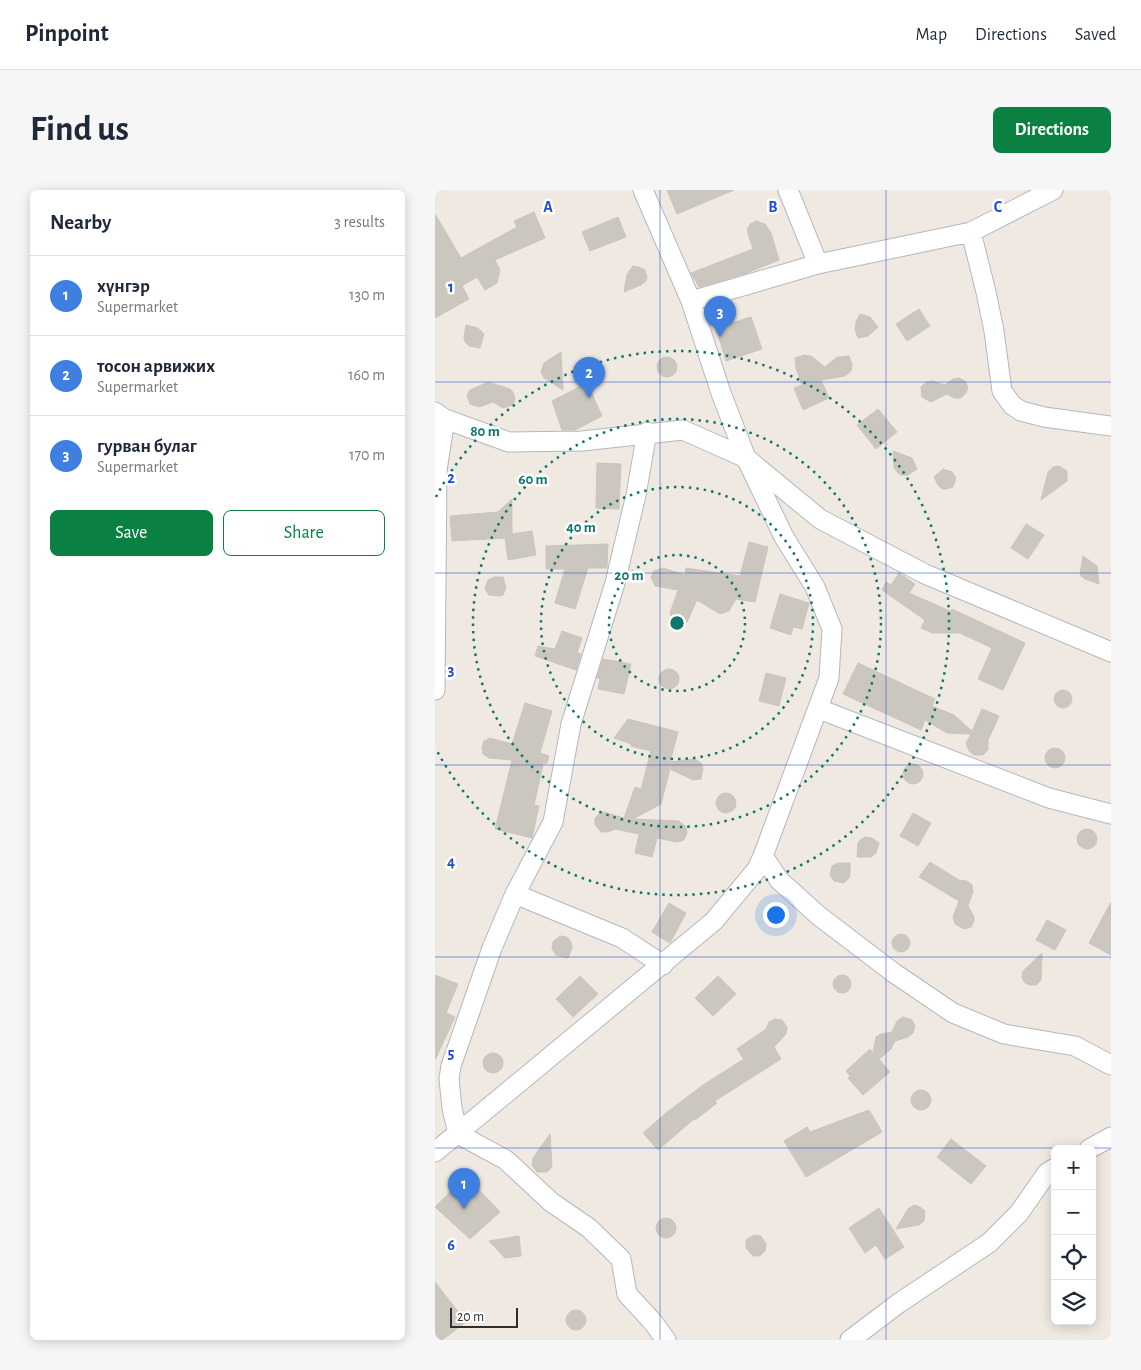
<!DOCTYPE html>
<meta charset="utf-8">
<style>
:root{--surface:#fff;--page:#f6f6f7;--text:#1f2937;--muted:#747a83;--line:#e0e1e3;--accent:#0b8043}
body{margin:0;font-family:"Alegreya Sans",sans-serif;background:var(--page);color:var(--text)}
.controls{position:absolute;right:15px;bottom:15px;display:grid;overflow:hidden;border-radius:8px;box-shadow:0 2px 12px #0003}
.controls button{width:45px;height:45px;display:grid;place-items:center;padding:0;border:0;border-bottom:1px solid var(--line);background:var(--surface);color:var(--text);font:25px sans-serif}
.scale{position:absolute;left:15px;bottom:12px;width:68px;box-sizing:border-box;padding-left:5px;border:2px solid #2e2e2e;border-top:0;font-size:14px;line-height:18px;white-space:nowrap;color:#2e2e2e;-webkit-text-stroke:4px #fff;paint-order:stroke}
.you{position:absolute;left:340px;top:724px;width:18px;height:18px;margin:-12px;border:4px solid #fff;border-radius:50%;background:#1a73e8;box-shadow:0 0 0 8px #1a73e833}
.badge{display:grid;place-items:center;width:32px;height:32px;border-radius:50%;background:var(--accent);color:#fff;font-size:16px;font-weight:700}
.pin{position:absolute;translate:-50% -41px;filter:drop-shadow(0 1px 2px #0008)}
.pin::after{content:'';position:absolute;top:26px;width:18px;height:15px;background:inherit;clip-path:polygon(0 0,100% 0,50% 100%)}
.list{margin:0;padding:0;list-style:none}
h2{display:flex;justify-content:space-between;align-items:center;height:65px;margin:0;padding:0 20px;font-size:21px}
h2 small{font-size:16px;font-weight:400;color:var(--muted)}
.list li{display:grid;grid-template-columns:32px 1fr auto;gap:15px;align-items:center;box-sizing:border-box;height:80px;padding:0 20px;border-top:1px solid var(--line)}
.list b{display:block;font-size:19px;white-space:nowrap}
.list p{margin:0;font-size:16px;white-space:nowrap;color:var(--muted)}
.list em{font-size:16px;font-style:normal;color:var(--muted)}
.actions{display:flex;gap:10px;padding:15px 20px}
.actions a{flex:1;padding:11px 0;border:1px solid var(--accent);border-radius:8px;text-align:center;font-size:18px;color:var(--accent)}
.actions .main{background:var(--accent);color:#fff}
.icon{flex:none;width:28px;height:28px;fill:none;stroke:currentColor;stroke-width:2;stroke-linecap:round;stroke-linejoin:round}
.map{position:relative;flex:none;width:676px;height:1150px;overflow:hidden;border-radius:8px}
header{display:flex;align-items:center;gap:30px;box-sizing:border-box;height:70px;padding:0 25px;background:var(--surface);border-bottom:1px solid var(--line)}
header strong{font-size:24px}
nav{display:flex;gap:28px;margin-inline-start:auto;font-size:18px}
.intro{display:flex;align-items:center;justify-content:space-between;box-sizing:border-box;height:120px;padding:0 30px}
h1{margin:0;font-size:35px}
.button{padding:12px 22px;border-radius:8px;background:var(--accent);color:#fff;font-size:18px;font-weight:700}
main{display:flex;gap:30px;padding:0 30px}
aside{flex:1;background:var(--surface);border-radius:8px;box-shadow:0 2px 12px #0003}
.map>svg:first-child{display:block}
.building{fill:#cbc7bf;stroke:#cbc5ba}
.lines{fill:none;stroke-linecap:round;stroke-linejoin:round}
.minor-casing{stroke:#b4b7c1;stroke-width:21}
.minor{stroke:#fff;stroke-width:19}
.grid{fill:none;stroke:#1d4ed8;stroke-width:1;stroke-opacity:0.55}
.ring{fill:none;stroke:#0f766e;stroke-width:2.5;stroke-dasharray:2.5 5}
.grid-label{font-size:16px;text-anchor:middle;font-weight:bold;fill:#1d4ed8;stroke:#fff;stroke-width:5;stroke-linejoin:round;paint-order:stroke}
.centre{fill:#0f766e;stroke:#fff;stroke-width:2.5}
.ring-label{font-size:15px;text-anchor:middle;font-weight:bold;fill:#0f766e;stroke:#fff;stroke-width:5;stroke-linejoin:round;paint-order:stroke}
</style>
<header>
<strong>Pinpoint</strong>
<nav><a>Map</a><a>Directions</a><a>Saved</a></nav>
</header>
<div class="intro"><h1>Find us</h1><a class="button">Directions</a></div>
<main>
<aside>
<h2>Nearby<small>3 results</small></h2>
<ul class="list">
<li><span class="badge" style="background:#3f7fe0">1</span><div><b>хүнгэр</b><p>Supermarket</p></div><em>130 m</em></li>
<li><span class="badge" style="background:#3f7fe0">2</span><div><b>тосон арвижих</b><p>Supermarket</p></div><em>160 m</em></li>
<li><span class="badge" style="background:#3f7fe0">3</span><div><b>гурван булаг</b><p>Supermarket</p></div><em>170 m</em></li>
</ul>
<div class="actions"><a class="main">Save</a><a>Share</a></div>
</aside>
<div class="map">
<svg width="676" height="1150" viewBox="0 0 676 1150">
<rect width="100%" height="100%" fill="#efe9e1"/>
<path class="building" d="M 232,0 L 299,0 L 242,24 Z
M 99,22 L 110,48 L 60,70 L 65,80 L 62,93 L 50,100 L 42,87 L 27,96 L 34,109 L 0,128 L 0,24 L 26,68 L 82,37 L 79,31 Z
M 183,27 L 191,47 L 155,61 L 147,42 Z
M 321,31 L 330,34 L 336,43 L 344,70 L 312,83 L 264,97 L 256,83 L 318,59 L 312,40 L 315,34 Z
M 198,76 L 204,77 L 210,80 L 212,87 L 211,91 L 206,95 L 189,102 L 192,84 Z
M 484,119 L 495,136 L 472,151 L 461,134 Z
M 425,124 L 435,127 L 443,137 L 433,146 L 423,148 L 420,139 L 421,132 Z
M 316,127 L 327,159 L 291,171 L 281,138 Z
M 31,135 L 43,138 L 49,144 L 45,158 L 34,156 L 30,152 L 29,147 Z
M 126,162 L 128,200 L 109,188 L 106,182 L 109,173 Z
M 369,165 L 376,166 L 390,177 L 402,167 L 414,166 L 417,174 L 416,181 L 410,186 L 386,190 L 394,208 L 368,220 L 359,198 L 367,195 L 361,178 L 360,168 Z
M222 177a10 10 0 1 1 20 0a10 10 0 1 1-20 0Z
M 524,188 L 530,191 L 533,197 L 531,203 L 526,208 L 519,208 L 512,204 L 496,212 L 487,207 L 486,197 L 491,192 L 497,191 L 510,195 L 518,189 Z
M 53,192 L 75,199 L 78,202 L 80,209 L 78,215 L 68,218 L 58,212 L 44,217 L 35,214 L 32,205 L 35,200 Z
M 152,193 L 167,226 L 140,240 L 127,240 L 117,211 Z
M 443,219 L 462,242 L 441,259 L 422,235 Z
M 458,261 L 477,268 L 482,279 L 473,285 L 466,285 L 463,283 L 459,278 Z
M 162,273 L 186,274 L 184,319 L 161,318 Z
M 624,276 L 632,281 L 632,291 L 606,310 L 613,282 L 618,277 Z
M 508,279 L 517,282 L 521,288 L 518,297 L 511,299 L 507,299 L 503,295 L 499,287 Z
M 77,309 L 77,344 L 97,341 L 101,365 L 73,370 L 70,348 L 17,351 L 15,326 L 63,322 Z
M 591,334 L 609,345 L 593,369 L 576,358 Z
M 314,352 L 333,357 L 320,412 L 301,409 L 294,421 L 285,424 L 262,410 L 252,432 L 245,435 L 239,433 L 235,423 L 243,400 L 220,396 L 216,387 L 219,381 L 228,378 L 250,385 L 251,378 L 305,386 Z
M 173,354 L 172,378 L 153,378 L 140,419 L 120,413 L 130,379 L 111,379 L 111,356 Z
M 648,366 L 662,376 L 664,394 L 650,389 L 645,385 Z
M 464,383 L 480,394 L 474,403 L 515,421 L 517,419 L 590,453 L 568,500 L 543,489 L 557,458 L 525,443 L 497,443 L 486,438 L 490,430 L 447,400 L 451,392 L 456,395 Z
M 59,387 L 68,387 L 71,398 L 68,405 L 64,406 L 54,405 L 50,399 L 53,390 Z
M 345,404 L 374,413 L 367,439 L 358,437 L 356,445 L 335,438 Z
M 127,441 L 147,448 L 142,463 L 146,464 L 141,480 L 100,466 L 103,456 L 120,459 Z
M 168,469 L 196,474 L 189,504 L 163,499 L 165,489 L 162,488 Z
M 423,473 L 500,509 L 497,516 L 519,525 L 537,541 L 547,519 L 564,526 L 553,550 L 553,560 L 548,565 L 539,565 L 534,561 L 531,553 L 536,544 L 512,543 L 490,530 L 486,540 L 408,504 Z
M224 489a10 10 0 1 1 20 0a10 10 0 1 1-20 0Z
M 331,483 L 351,488 L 344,516 L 324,511 Z
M619 509a9 9 0 1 1 18 0a9 9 0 1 1-18 0Z
M 90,513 L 117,521 L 105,563 L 114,566 L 112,573 L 103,574 L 108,575 L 99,615 L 104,616 L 97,648 L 60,639 L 77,570 L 54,568 L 48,564 L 47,557 L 49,551 L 55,548 L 77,554 Z
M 193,529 L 243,542 L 235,572 L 260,569 L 266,573 L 268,578 L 266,589 L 258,590 L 235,579 L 226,614 L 198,629 L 244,631 L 251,637 L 252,643 L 249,650 L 246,651 L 242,652 L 222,648 L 217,667 L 200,663 L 204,644 L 180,639 L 173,642 L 166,642 L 160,635 L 160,628 L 165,623 L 168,622 L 189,628 L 200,597 L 206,599 L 216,561 L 196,556 L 196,554 L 179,548 Z
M610 568a10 10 0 1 1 20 0a10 10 0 1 1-20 0Z
M468 584a10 10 0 1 1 20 0a10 10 0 1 1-20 0Z
M281 613a10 10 0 1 1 20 0a10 10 0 1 1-20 0Z
M 478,623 L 496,633 L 483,656 L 465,646 Z
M642 649a10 10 0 1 1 20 0a10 10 0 1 1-20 0Z
M 430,647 L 437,648 L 444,653 L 441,663 L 436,667 L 422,667 L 423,653 L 425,650 Z
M 495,672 L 524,690 L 532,691 L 537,695 L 538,702 L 533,716 L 539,727 L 539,731 L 536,737 L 529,739 L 520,734 L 518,727 L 524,711 L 484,687 Z
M 403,673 L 415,673 L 415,685 L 414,688 L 409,693 L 399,691 L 395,685 L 397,676 Z
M 676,712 L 676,765 L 654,753 Z
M 234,713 L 251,723 L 235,753 L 217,742 Z
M 612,730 L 631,740 L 620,760 L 601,750 Z
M457 753a9 9 0 1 1 18 0a9 9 0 1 1-18 0Z
M 125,746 L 132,747 L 136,752 L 137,758 L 133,768 L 121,765 L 117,759 L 118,752 Z
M 607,763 L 606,790 L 601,795 L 594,795 L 590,793 L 587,788 L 588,781 Z
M398 794a9 9 0 1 1 18 0a9 9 0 1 1-18 0Z
M 0,785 L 23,794 L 11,823 L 20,827 L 0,870 Z
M 145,786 L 163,804 L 138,827 L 121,809 Z
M 283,786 L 301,804 L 278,826 L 260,808 Z
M 468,827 L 477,830 L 480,836 L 478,843 L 473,847 L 460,851 L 456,859 L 444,869 L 455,882 L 428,905 L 413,888 L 415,886 L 411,881 L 435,859 L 438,863 L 441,847 L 446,844 L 457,842 L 462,831 Z
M 340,829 L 347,830 L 352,837 L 351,844 L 339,857 L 346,869 L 280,911 L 282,913 L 260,930 L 259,929 L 223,960 L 208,943 L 231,923 L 268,895 L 309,869 L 302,859 L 331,839 L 334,832 Z
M48 873a10 10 0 1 1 20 0a10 10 0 1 1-20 0Z
M476 910a10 10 0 1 1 20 0a10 10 0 1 1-20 0Z
M 434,920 L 447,942 L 371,987 L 349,951 L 372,937 L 375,942 Z
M 115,944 L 117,977 L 112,982 L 102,982 L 97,975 L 98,968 Z
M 516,949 L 551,976 L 536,994 L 502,967 Z
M 31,986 L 65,1022 L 35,1049 L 0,1017 Z
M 479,1015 L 485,1017 L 490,1021 L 489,1031 L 484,1035 L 461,1039 L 473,1019 Z
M 444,1018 L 469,1057 L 450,1069 L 441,1055 L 430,1063 L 414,1038 Z
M221 1038a10 10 0 1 1 20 0a10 10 0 1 1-20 0Z
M 319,1045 L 326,1046 L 331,1054 L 330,1061 L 325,1066 L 318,1066 L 311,1058 L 311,1050 Z
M 84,1046 L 86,1066 L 70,1068 L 54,1051 Z
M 0,1092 L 31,1132 L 7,1150 L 0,1150 Z
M131 1130a10 10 0 1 1 20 0a10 10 0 1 1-20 0Z"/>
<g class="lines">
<g class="minor-casing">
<path id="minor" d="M 353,0 L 383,74
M 536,42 L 551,102 L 559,141 L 567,201 L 577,215 L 586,221 L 609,227 L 676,236
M 256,111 L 383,74 L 536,42 L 618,0
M 0,222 L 10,229 L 74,252 L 147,251 L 248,240 L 311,268 L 385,329 L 490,384 L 676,462
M 212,242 L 201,305 L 180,393 L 136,534 L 118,632 L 80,704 L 57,758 L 16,876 L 14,889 L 17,918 L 23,944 L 71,970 L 116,1012 L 154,1038 L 186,1069 L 192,1104 L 217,1131 L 231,1150
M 0,500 L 2,280 L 10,229
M 384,519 L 614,608 L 676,624
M 328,666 L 344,690 L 384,726 L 459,783 L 518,823 L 569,844 L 640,856 L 676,875
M 80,704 L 187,748 L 228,775
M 654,959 L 676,947
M 0,962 L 279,731 L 322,679 L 328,666 L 394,488 L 397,439 L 380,397 L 349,347 L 311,268 L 286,203 L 256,111 L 208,0
M 415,1150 L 464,1113 L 554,1053 L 584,1023 L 612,983 L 620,978"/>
</g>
<use href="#minor" class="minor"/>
</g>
<path class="grid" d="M 225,0 L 225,1150M 451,0 L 451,1150M 0,192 L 676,192M 0,383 L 676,383M 0,575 L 676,575M 0,767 L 676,767M 0,958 L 676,958"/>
<g class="ring">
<circle cx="242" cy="433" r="68"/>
<circle cx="242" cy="433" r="136"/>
<circle cx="242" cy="433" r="204"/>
<path d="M1 307A272 272 0 1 1 1 559"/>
</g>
<g class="grid-label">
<text x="113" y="22">A</text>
<text x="338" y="22">B</text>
<text x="563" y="22">C</text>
<text x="16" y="102">1</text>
<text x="16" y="293">2</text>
<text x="16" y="485">3</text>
<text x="16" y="677">4</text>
<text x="16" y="868">5</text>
<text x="16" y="1060">6</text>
</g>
<circle cx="242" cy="433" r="8" class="centre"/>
<g class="ring-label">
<text x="50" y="246">80 m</text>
<text x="98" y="294">60 m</text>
<text x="146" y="342">40 m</text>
<text x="194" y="390">20 m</text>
</g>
</svg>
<div class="controls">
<button>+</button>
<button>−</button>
<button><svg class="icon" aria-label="locate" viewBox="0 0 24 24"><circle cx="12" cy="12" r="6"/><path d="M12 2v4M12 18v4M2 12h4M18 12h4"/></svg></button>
<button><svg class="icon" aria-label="layers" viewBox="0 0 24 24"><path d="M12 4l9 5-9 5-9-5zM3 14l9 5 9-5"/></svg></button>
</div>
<div class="scale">20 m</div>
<div class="you"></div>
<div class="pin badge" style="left:29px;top:1019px;background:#3f7fe0">1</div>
<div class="pin badge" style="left:154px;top:208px;background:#3f7fe0">2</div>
<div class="pin badge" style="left:285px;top:147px;background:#3f7fe0">3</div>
</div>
</main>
